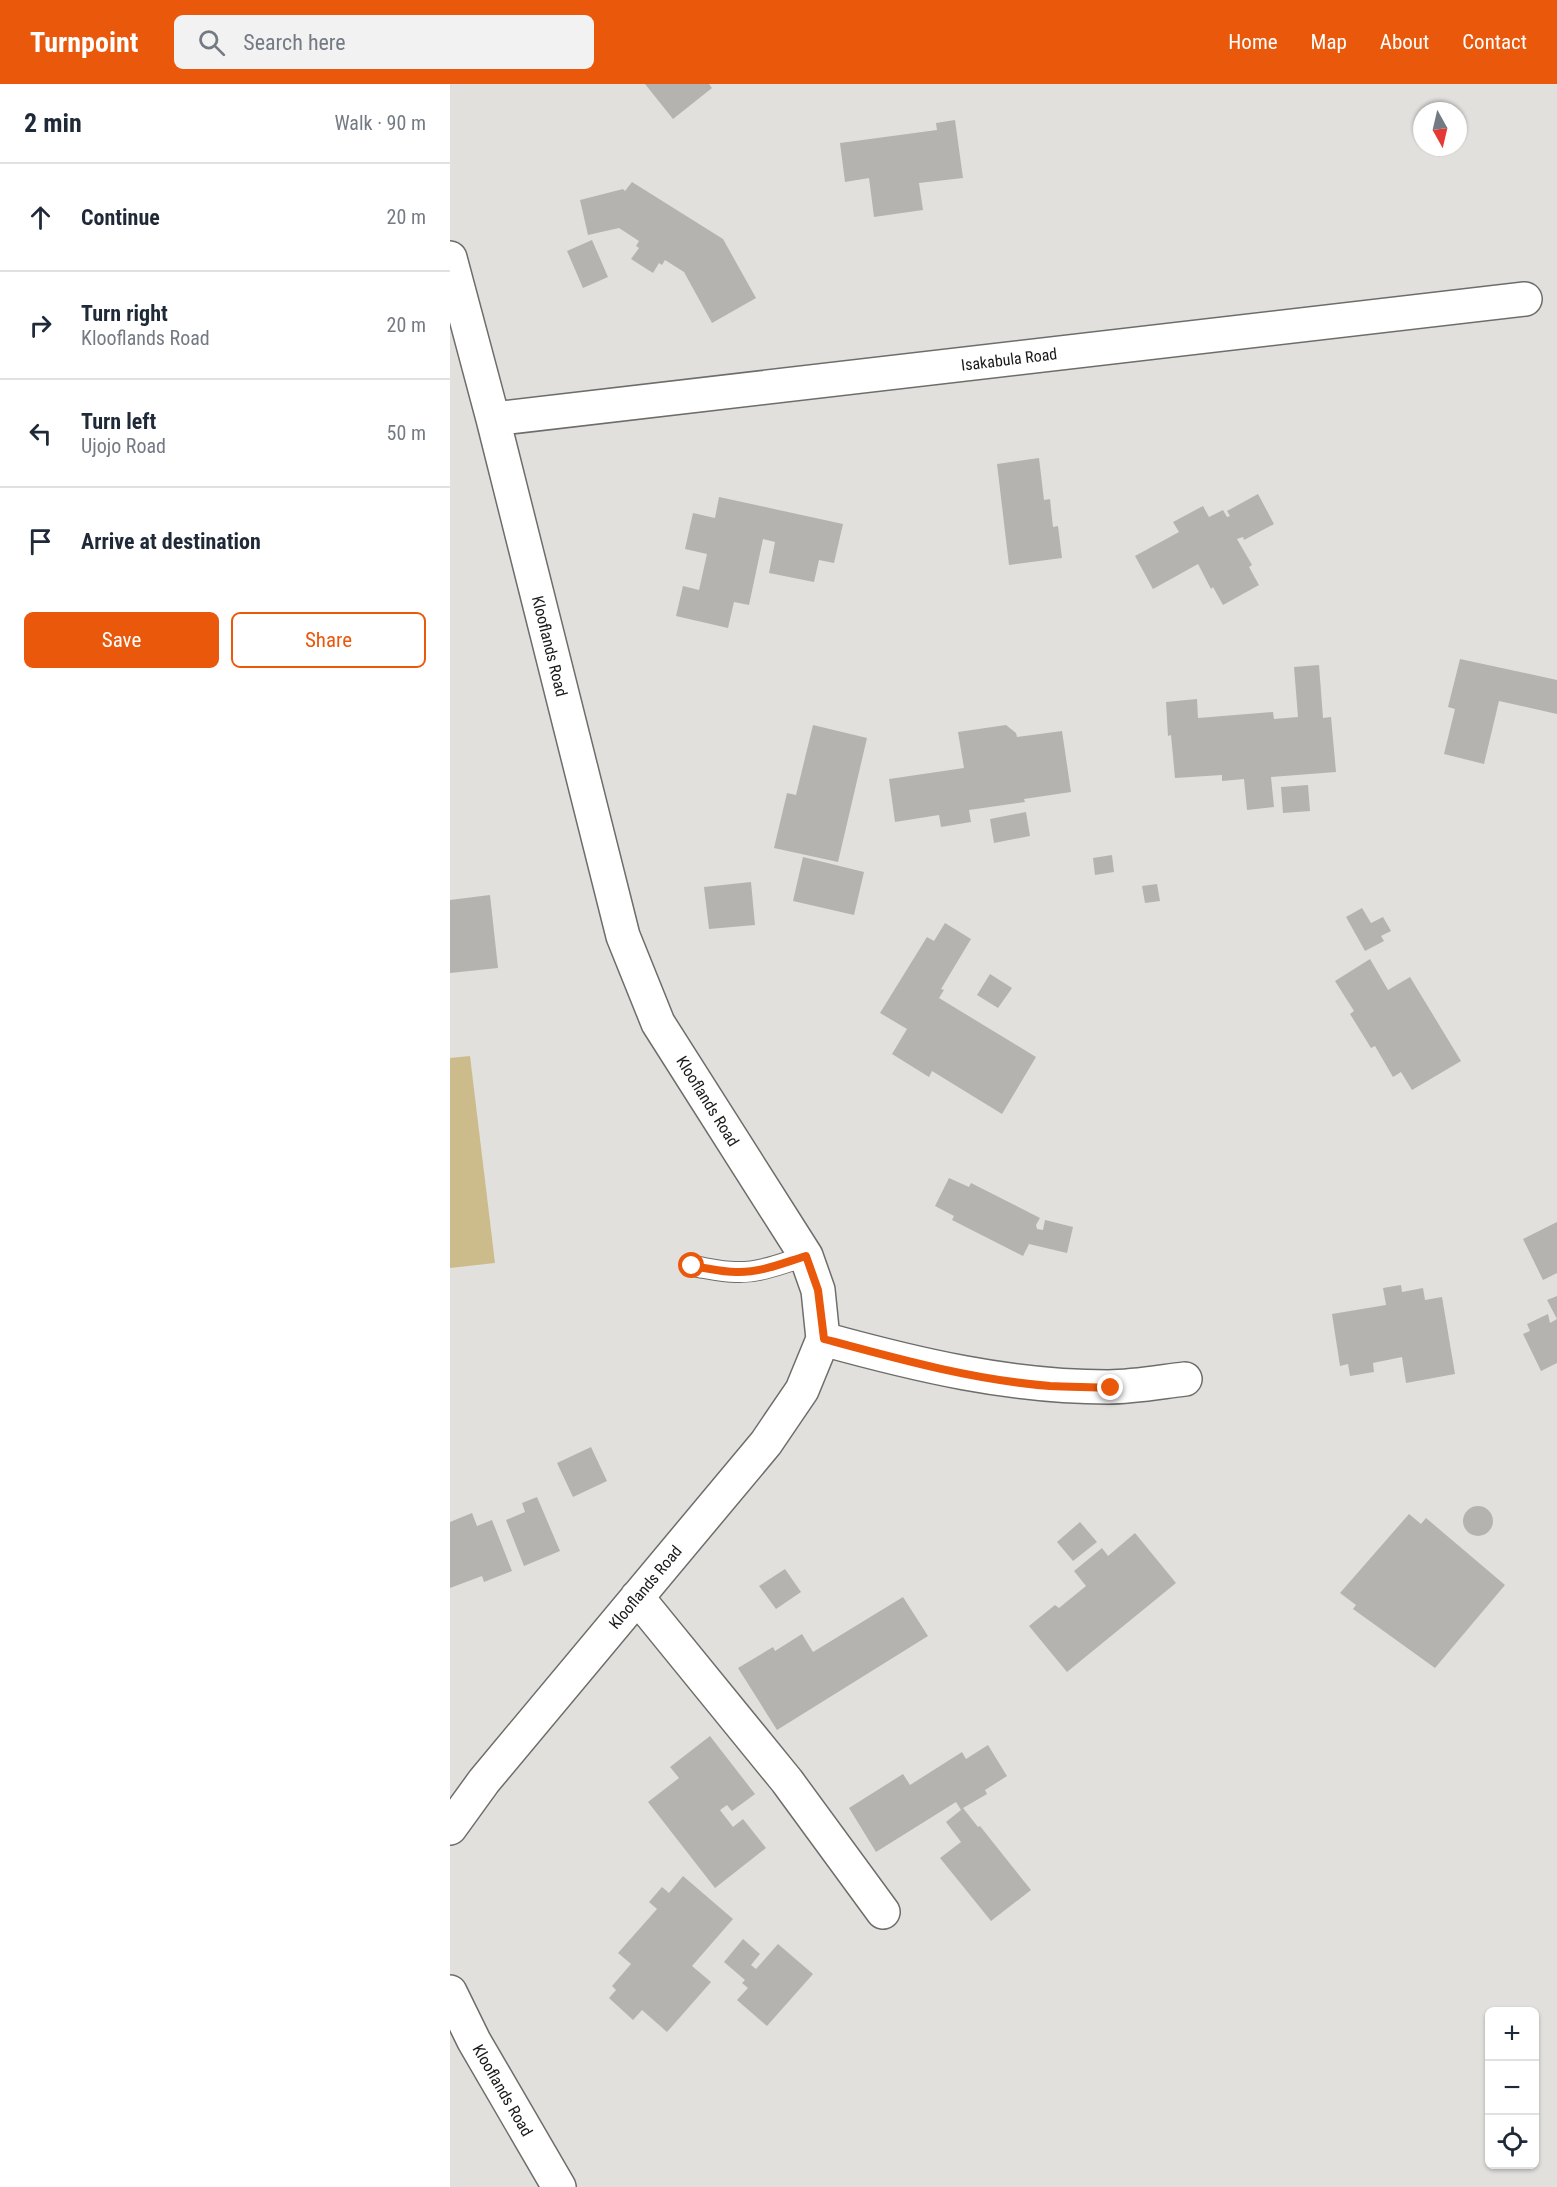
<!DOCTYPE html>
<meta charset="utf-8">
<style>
:root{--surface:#fff;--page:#f2f2f3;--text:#1f2937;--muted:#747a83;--line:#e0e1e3;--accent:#ea580c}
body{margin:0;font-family:"Roboto Condensed",sans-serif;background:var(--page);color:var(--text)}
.controls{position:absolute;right:18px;bottom:18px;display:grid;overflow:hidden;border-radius:9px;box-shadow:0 2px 4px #0004}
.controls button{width:54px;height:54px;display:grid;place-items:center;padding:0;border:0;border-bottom:2px solid var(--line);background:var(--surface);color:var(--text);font:30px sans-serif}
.compass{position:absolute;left:963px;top:18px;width:54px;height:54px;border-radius:50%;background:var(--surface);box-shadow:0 2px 4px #0004;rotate:172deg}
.stop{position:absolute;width:18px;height:18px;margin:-14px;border:4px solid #ea580c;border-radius:50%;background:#fff}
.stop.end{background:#ea580c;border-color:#fff;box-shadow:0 2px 6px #0008}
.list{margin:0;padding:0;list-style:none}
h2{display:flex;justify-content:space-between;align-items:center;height:78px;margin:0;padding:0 24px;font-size:26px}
h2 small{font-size:20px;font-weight:400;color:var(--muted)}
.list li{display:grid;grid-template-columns:39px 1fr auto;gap:18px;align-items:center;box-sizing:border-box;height:108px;padding:0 24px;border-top:2px solid var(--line)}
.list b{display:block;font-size:22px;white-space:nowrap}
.list p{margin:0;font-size:20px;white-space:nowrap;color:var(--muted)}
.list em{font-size:20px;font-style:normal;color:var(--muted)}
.actions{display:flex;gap:12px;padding:18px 24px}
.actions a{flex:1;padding:14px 0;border:2px solid var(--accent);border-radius:9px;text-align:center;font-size:21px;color:var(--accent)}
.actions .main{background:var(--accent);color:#fff}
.icon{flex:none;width:33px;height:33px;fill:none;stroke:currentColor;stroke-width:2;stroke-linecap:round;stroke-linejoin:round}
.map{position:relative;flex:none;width:1107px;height:2103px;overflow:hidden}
header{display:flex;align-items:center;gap:36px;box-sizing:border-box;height:84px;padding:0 30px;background:var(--accent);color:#fff}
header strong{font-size:28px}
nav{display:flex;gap:33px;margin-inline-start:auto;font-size:21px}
.search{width:420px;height:54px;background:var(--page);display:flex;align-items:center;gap:15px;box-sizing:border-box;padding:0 21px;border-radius:9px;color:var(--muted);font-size:22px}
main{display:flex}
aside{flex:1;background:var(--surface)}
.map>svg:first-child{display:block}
.pitch{fill:#cdbc8b}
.building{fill:#b4b3b0}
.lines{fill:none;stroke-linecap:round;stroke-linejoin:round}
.lane-casing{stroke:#6e6d6a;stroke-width:22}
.street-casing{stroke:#6e6d6a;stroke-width:36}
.lane{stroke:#fff;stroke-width:20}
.street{stroke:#fff;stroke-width:33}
.route{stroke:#ea580c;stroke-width:8}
.labels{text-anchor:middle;stroke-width:4.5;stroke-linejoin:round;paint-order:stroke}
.street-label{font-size:16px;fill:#191918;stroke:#fff}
</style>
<header>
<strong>Turnpoint</strong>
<div class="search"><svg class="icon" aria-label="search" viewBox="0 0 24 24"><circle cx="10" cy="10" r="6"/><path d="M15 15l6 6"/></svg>Search here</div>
<nav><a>Home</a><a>Map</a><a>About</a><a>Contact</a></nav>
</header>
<main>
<aside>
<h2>2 min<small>Walk · 90 m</small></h2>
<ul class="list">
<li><svg class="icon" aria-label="ahead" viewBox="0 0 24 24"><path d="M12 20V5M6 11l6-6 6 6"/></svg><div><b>Continue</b></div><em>20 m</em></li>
<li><svg class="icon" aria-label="right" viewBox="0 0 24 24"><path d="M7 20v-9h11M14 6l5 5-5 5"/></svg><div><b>Turn right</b><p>Klooflands Road</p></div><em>20 m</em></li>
<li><svg class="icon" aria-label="left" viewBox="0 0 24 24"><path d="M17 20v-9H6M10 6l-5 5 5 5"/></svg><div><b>Turn left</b><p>Ujojo Road</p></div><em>50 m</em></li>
<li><svg class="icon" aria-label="arrive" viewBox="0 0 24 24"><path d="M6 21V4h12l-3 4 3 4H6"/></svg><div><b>Arrive at destination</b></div></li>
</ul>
<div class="actions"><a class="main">Save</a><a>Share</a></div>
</aside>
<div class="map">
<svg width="1107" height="2103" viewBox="0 0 1107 2103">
<rect width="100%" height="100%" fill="#e1e0dd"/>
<path class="pitch" d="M 20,972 L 45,1179 L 0,1184 L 0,974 Z"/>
<path class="building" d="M 195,0 L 259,0 L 262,4 L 223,35 Z
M 505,36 L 513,94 L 469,99 L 473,126 L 424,133 L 419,94 L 395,98 L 390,59 L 487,46 L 486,39 Z
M 182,98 L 273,155 L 306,214 L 262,239 L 234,188 L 215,176 L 212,181 L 209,179 L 203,189 L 181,175 L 189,164 L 186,162 L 189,157 L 169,144 L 138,151 L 130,116 L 173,105 L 175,107 Z
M 142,156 L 158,193 L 133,204 L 117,167 Z
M 589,374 L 594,416 L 600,415 L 603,443 L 608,442 L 612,474 L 559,481 L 547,380 Z
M 808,410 L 824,440 L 794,456 L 793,453 L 787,455 L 802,481 L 799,483 L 809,501 L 773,521 L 763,503 L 761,505 L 748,480 L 703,505 L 685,472 L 729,448 L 723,438 L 753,422 L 759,433 L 773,426 L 777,433 L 780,432 L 777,427 Z
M 269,413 L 393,440 L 384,479 L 369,476 L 364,498 L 319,489 L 325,458 L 313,455 L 299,521 L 284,518 L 278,544 L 226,532 L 233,502 L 249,506 L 257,470 L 235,465 L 243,429 L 265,434 Z
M 1010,575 L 1107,596 L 1107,630 L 1049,617 L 1034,680 L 994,670 L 1005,625 L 998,623 Z
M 869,581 L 873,634 L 881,633 L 886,688 L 821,693 L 824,723 L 797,726 L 794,695 L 772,697 L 772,691 L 725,694 L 721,651 L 718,652 L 716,618 L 747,615 L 748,634 L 823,628 L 824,635 L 848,633 L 844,583 Z
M 363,641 L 417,654 L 388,778 L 324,764 L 337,709 L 346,711 Z
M 556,641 L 566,649 L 567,653 L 612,647 L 621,708 L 574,715 L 575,718 L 519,726 L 521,738 L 491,743 L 489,731 L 445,738 L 439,695 L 514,684 L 508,648 Z
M 858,701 L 860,727 L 833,729 L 831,703 Z
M 576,728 L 580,752 L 544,759 L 540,735 Z
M 662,771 L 664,788 L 645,791 L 643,774 Z
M 353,773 L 414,788 L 404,831 L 343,817 Z
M 301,798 L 305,841 L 259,845 L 254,803 Z
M 707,800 L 710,817 L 695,819 L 692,802 Z
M 40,811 L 48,884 L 0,889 L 0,816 Z
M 912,824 L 921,839 L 933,833 L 941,847 L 931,852 L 934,857 L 915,867 L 896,833 Z
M 495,839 L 521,855 L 491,905 L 494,906 L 489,914 L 586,973 L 552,1030 L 482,987 L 479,993 L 442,970 L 457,945 L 430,929 L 477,853 L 484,857 Z
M 920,875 L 938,906 L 960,893 L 1011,977 L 962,1006 L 951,988 L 943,993 L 925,962 L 921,964 L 900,930 L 904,927 L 885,897 Z
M 540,890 L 562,904 L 548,924 L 527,911 Z
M 499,1094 L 519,1103 L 521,1099 L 590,1134 L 586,1141 L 587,1145 L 593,1146 L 595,1136 L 623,1143 L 617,1169 L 579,1160 L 573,1172 L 502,1136 L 504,1132 L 485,1122 Z
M 1107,1138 L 1107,1189 L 1093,1196 L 1073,1155 Z
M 951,1201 L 952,1208 L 973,1204 L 975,1216 L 992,1213 L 1005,1290 L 956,1299 L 952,1273 L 923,1279 L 924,1288 L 900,1292 L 898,1280 L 890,1282 L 882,1230 L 936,1221 L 933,1204 Z
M 1107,1212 L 1107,1279 L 1091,1287 L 1073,1250 L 1080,1247 L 1077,1240 L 1098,1230 L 1100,1239 L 1107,1235 L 1097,1216 Z
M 141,1363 L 157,1397 L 123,1413 L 107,1379 Z
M 87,1413 L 110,1467 L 74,1482 L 56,1436 L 75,1428 L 72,1419 Z
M1013 1437a15 15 0 1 1 30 0a15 15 0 1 1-30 0Z
M 22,1429 L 27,1442 L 42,1436 L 62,1487 L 34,1498 L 32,1492 L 0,1504 L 0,1438 Z
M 959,1430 L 971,1440 L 976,1434 L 1055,1501 L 985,1584 L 903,1525 L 906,1521 L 890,1509 Z
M 630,1438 L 647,1458 L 623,1477 L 607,1458 Z
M 685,1449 L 726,1499 L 617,1588 L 579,1542 L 605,1521 L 609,1524 L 636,1502 L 624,1487 L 652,1464 L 658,1472 Z
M 335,1485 L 351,1508 L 326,1525 L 309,1502 Z
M 453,1513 L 478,1552 L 327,1646 L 288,1584 L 323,1563 L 325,1567 L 352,1550 L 363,1568 Z
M 260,1652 L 305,1710 L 282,1727 L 277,1721 L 270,1726 L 283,1743 L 293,1735 L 316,1764 L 265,1804 L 198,1718 L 229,1694 L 220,1683 Z
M 538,1661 L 557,1692 L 535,1706 L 537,1710 L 513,1724 L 528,1743 L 530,1742 L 581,1806 L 541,1837 L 490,1774 L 511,1758 L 496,1738 L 511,1726 L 506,1718 L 426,1768 L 399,1724 L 453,1690 L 460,1701 L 512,1668 L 516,1675 Z
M 233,1792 L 283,1835 L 242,1882 L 261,1898 L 217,1948 L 192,1926 L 183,1936 L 159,1914 L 166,1906 L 162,1902 L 181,1880 L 168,1869 L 207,1825 L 199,1818 L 212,1803 L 219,1809 Z
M 293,1855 L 310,1870 L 301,1881 L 306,1885 L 328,1860 L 363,1890 L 317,1942 L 287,1916 L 298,1904 L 292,1899 L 295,1896 L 274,1878 Z"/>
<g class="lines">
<g class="lane-casing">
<path id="lane" d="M 242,1182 C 256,1184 271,1188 286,1188 C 310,1189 333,1179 356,1172"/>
</g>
<g class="street-casing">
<path id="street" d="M 0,174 L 43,335 L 173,852 L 208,939 L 356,1172 L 368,1206 L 373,1255 L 352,1306 L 316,1359 L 34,1697 L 0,1744
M 43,335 L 1075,215
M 373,1255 C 467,1281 560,1303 658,1303 C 683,1303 710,1298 735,1295
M 187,1513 L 337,1697 L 433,1828
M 0,1908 L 24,1957 L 109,2103"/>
</g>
<use href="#lane" class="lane"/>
<use href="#street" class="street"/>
</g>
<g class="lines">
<path class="route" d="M 242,1182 C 257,1184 271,1188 286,1188 C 310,1189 333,1179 356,1172 L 368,1206 L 374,1255 C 448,1275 523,1296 600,1302 C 620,1303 641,1303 661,1304"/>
</g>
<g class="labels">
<g class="street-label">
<text transform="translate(559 275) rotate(-7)" y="6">Isakabula Road</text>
<text transform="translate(100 562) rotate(76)" y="6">Klooflands Road</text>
<text transform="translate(258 1017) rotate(58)" y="6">Klooflands Road</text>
<text transform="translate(195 1503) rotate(-50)" y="6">Klooflands Road</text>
<text transform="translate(53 2006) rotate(60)" y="6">Klooflands Road</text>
</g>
</g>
</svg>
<div class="controls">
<button>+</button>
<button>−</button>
<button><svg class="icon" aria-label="locate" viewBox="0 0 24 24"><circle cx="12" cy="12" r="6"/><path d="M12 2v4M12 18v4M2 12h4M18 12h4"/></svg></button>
</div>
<svg class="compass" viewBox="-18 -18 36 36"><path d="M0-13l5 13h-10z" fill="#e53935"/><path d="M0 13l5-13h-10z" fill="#747a83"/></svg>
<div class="stop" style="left:242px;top:1182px"></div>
<div class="stop end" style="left:661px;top:1304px"></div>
</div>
</main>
